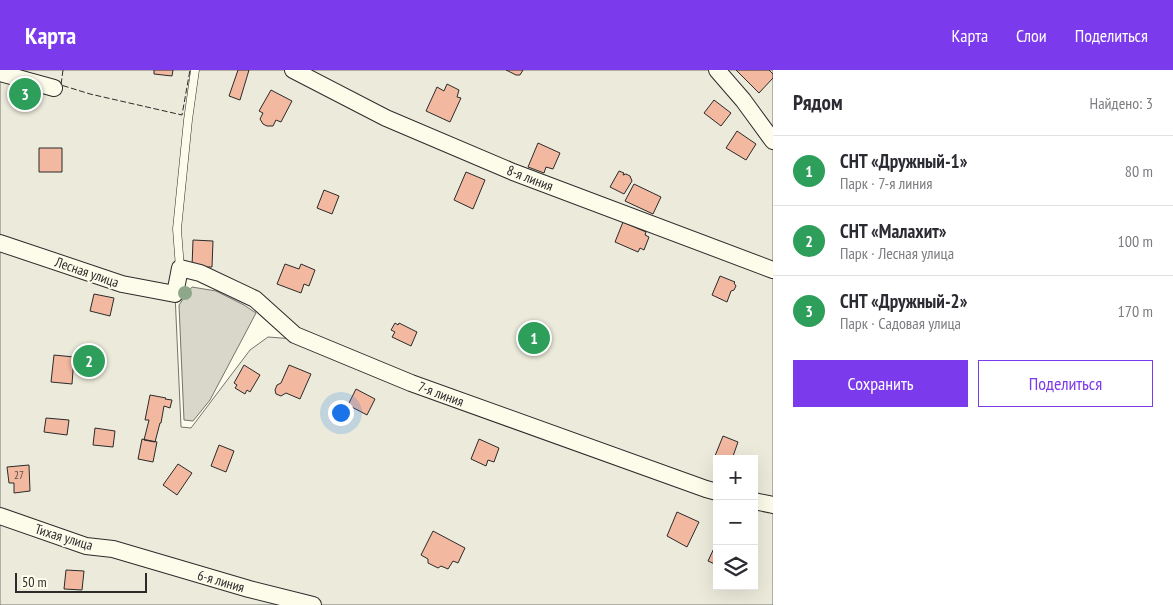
<!DOCTYPE html>
<html lang="ru">
<meta charset="utf-8">
<style>
:root{--surface:#fff;--page:#f2f2f3;--text:#2b2b33;--muted:#7c7c81;--line:#e1e1e2;--accent:#7c3aed}
body{margin:0;font-family:"PT Sans Narrow",sans-serif;background:var(--page);color:var(--text)}
.controls{position:absolute;right:15px;bottom:15px;display:grid;overflow:hidden;border-radius:0px;box-shadow:0 5px 20px #0002}
.controls button{width:45px;height:45px;display:grid;place-items:center;padding:0;border:0;border-bottom:1px solid var(--line);background:var(--surface);color:var(--text);font:25px sans-serif}
.scale{position:absolute;left:15px;bottom:12px;width:132px;box-sizing:border-box;padding-left:5px;border:2px solid #2b2b2b;border-top:0;font-size:14px;line-height:18px;white-space:nowrap;color:#2b2b2b;-webkit-text-stroke:4px #fdfbea;paint-order:stroke}
.you{position:absolute;left:340px;top:342px;width:18px;height:18px;margin:-12px;border:4px solid #fff;border-radius:50%;background:#1a73e8;box-shadow:0 0 0 8px #1a73e833}
.badge{display:grid;place-items:center;width:32px;height:32px;border-radius:50%;background:var(--accent);color:#fff;font-size:16px;font-weight:700}
.pin{position:absolute;translate:-50% -50%;border:2px solid #fff;box-shadow:0 1px 5px #0006}
.list{margin:0;padding:0;list-style:none}
h2{display:flex;justify-content:space-between;align-items:center;height:65px;margin:0;padding:0 20px;font-size:21px}
h2 small{font-size:16px;font-weight:400;color:var(--muted)}
.list li{display:grid;grid-template-columns:32px 1fr auto;gap:15px;align-items:center;box-sizing:border-box;height:70px;padding:0 20px;border-top:1px solid var(--line)}
.list b{display:block;font-size:19px;white-space:nowrap}
.list p{margin:0;font-size:16px;white-space:nowrap;color:var(--muted)}
.list em{font-size:16px;font-style:normal;color:var(--muted)}
.actions{display:flex;gap:10px;padding:15px 20px}
.actions a{flex:1;padding:11px 0;border:1px solid var(--accent);border-radius:0px;text-align:center;font-size:18px;color:var(--accent)}
.actions .main{background:var(--accent);color:#fff}
.icon{flex:none;width:28px;height:28px;fill:none;stroke:currentColor;stroke-width:2;stroke-linecap:round;stroke-linejoin:round}
.map{position:relative;flex:none;width:773px;height:535px;overflow:hidden}
header{display:flex;align-items:center;gap:30px;box-sizing:border-box;height:70px;padding:0 25px;background:var(--accent);color:#fff}
header strong{font-size:24px}
nav{display:flex;gap:28px;margin-inline-start:auto;font-size:18px}
main{display:flex}
aside{flex:1;background:var(--surface)}
.map>svg:first-child{display:block}
.green{fill:#ecebdb;stroke:#74746e;fill-rule:evenodd}
.water{fill:#d8d7c9;stroke:#74746e}
.building{fill:#f2b8a0;stroke:#2b2b2b}
.lines{fill:none;stroke-linecap:round;stroke-linejoin:round}
.service-casing{stroke:#2b2b2b;stroke-width:9}
.minor-casing{stroke:#2b2b2b;stroke-width:18}
.service{stroke:#fdfbea;stroke-width:8}
.minor{stroke:#fdfbea;stroke-width:16}
.fence{stroke:#2b2b2b;stroke-width:1;stroke-dasharray:6 2.5;stroke-linecap:butt}
.tree{fill:#8ea78a}
.labels{text-anchor:middle;stroke-width:4;stroke-linejoin:round;paint-order:stroke}
.number-label{font-size:11px;fill:#5d4e48}
.street-label{font-size:14px;fill:#2b2b2b;stroke:#fdfbea}
</style>
<header>
<strong>Карта</strong>
<nav><a>Карта</a><a>Слои</a><a>Поделиться</a></nav>
</header>
<main>
<div class="map">
<svg width="773" height="535" viewBox="0 0 773 535">
<rect width="100%" height="100%" fill="#fdfbea"/>
<path class="green" d="M 0,0 L 773,0 L 773,535 L 0,535 ZM 180,198 L 255,229 L 294,269 L 268,267 L 250,280 L 191,358 L 181,357 L 175,224 ZM 717,389 L 754,389 L 754,516 L 717,516 Z"/>
<path class="water" d="M 192,217 L 216,221 L 244,235 L 256,243 L 210,330 L 193,351 L 184,350 L 179,235 Z"/>
<path class="building" d="M 154,0 L 173,0 L 172,6 L 154,4 Z
M 238,0 L 249,0 L 240,30 L 229,26 Z
M 506,0 L 523,0 L 520,5 L 516,5 Z
M 736,0 L 769,0 L 773,4 L 773,8 L 759,23 Z
M 447,14 L 459,20 L 457,27 L 461,28 L 450,52 L 426,41 L 437,17 L 444,21 Z
M 271,20 L 292,31 L 281,52 L 276,50 L 273,56 L 267,56 L 263,54 L 260,49 L 263,43 L 259,41 Z
M 714,30 L 731,43 L 721,56 L 704,43 Z
M 737,61 L 756,74 L 746,90 L 726,78 Z
M 538,73 L 560,83 L 553,99 L 546,97 L 544,103 L 528,97 Z
M 39,78 L 62,78 L 62,102 L 39,102 Z
M 619,101 L 624,103 L 623,105 L 626,104 L 630,106 L 632,111 L 624,124 L 610,117 Z
M 466,102 L 485,110 L 473,139 L 454,130 Z
M 634,114 L 661,127 L 653,144 L 625,131 Z
M 324,120 L 339,126 L 332,144 L 317,138 Z
M 623,152 L 646,162 L 645,165 L 649,167 L 644,180 L 640,178 L 638,182 L 615,172 Z
M 193,170 L 213,171 L 212,197 L 192,197 Z
M 285,194 L 299,199 L 301,194 L 315,200 L 309,216 L 304,214 L 301,223 L 277,214 Z
M 720,206 L 735,212 L 734,213 L 736,216 L 734,220 L 731,221 L 727,232 L 712,225 Z
M 94,224 L 114,228 L 110,246 L 90,241 Z
M 395,253 L 398,255 L 399,253 L 417,262 L 411,276 L 392,267 L 395,262 L 391,260 Z
M 54,285 L 74,287 L 72,314 L 51,312 Z
M 244,295 L 260,305 L 250,322 L 247,320 L 245,324 L 235,318 L 237,315 L 234,313 Z
M 289,295 L 311,304 L 300,329 L 286,323 L 281,326 L 276,324 L 275,320 L 277,315 L 281,313 Z
M 356,319 L 375,329 L 367,345 L 348,335 Z
M 150,325 L 166,328 L 165,329 L 172,330 L 170,338 L 164,336 L 161,353 L 160,353 L 155,372 L 144,370 L 149,350 L 145,350 Z
M 46,348 L 69,350 L 67,365 L 44,362 Z
M 95,358 L 115,361 L 113,377 L 93,375 Z
M 723,366 L 738,372 L 732,389 L 721,389 L 715,386 Z
M 142,369 L 157,372 L 153,392 L 138,389 Z
M 479,369 L 499,378 L 494,392 L 488,390 L 486,396 L 471,389 Z
M 219,375 L 234,381 L 226,402 L 211,396 Z
M 178,394 L 192,403 L 177,425 L 163,415 Z
M 29,395 L 30,421 L 14,423 L 14,413 L 9,413 L 7,397 Z
M 677,442 L 699,452 L 687,477 L 667,466 Z
M 433,461 L 465,478 L 458,493 L 453,491 L 448,499 L 441,496 L 438,498 L 428,493 L 428,489 L 421,485 Z
M 717,472 L 717,495 L 708,491 Z
M 66,500 L 84,501 L 82,520 L 64,519 Z"/>
<g class="lines">
<g class="service-casing">
<path id="service" d="M 180,198 L 177,159 L 188,50 L 195,0"/>
</g>
<g class="minor-casing">
<path id="minor" d="M 293,0 L 386,48 L 513,102 L 773,200
M 717,0 L 743,30 L 773,71
M 0,3 L 54,18
M 0,173 L 122,214 L 175,224 L 180,198 L 200,203 L 255,229 L 295,265 L 411,313 L 706,419 L 717,422
M 754,431 L 773,435
M 0,446 L 86,476 L 113,479 L 249,519 L 313,535"/>
</g>
<use href="#service" class="service"/>
<use href="#minor" class="minor"/>
<path class="fence" d="M 63,0 L 61,15 L 90,24 L 182,45 L 190,0"/>
</g>
<circle class="tree" cx="185" cy="223" r="7"/>
<g class="labels">
<g class="number-label">
<text x="19" y="409">27</text>
</g>
<g class="street-label">
<text transform="translate(530 108) rotate(21)" y="5">8-я линия</text>
<text transform="translate(87 202) rotate(19)" y="5">Лесная улица</text>
<text transform="translate(441 324) rotate(20)" y="5">7-я линия</text>
<text transform="translate(64 467) rotate(17)" y="5">Тихая улица</text>
<text transform="translate(221 511) rotate(16)" y="5">6-я линия</text>
</g>
</g>
</svg>
<div class="controls">
<button>+</button>
<button>−</button>
<button><svg class="icon" aria-label="layers" viewBox="0 0 24 24"><path d="M12 4l9 5-9 5-9-5zM3 14l9 5 9-5"/></svg></button>
</div>
<div class="scale">50 m</div>
<div class="you"></div>
<div class="pin badge" style="left:534px;top:268px;background:#2e9e5b">1</div>
<div class="pin badge" style="left:89px;top:291px;background:#2e9e5b">2</div>
<div class="pin badge" style="left:25px;top:24px;background:#2e9e5b">3</div>
</div>
<aside>
<h2>Рядом<small>Найдено: 3</small></h2>
<ul class="list">
<li><span class="badge" style="background:#2e9e5b">1</span><div><b>СНТ «Дружный-1»</b><p>Парк · 7-я линия</p></div><em>80 m</em></li>
<li><span class="badge" style="background:#2e9e5b">2</span><div><b>СНТ «Малахит»</b><p>Парк · Лесная улица</p></div><em>100 m</em></li>
<li><span class="badge" style="background:#2e9e5b">3</span><div><b>СНТ «Дружный-2»</b><p>Парк · Садовая улица</p></div><em>170 m</em></li>
</ul>
<div class="actions"><a class="main">Сохранить</a><a>Поделиться</a></div>
</aside>
</main>
